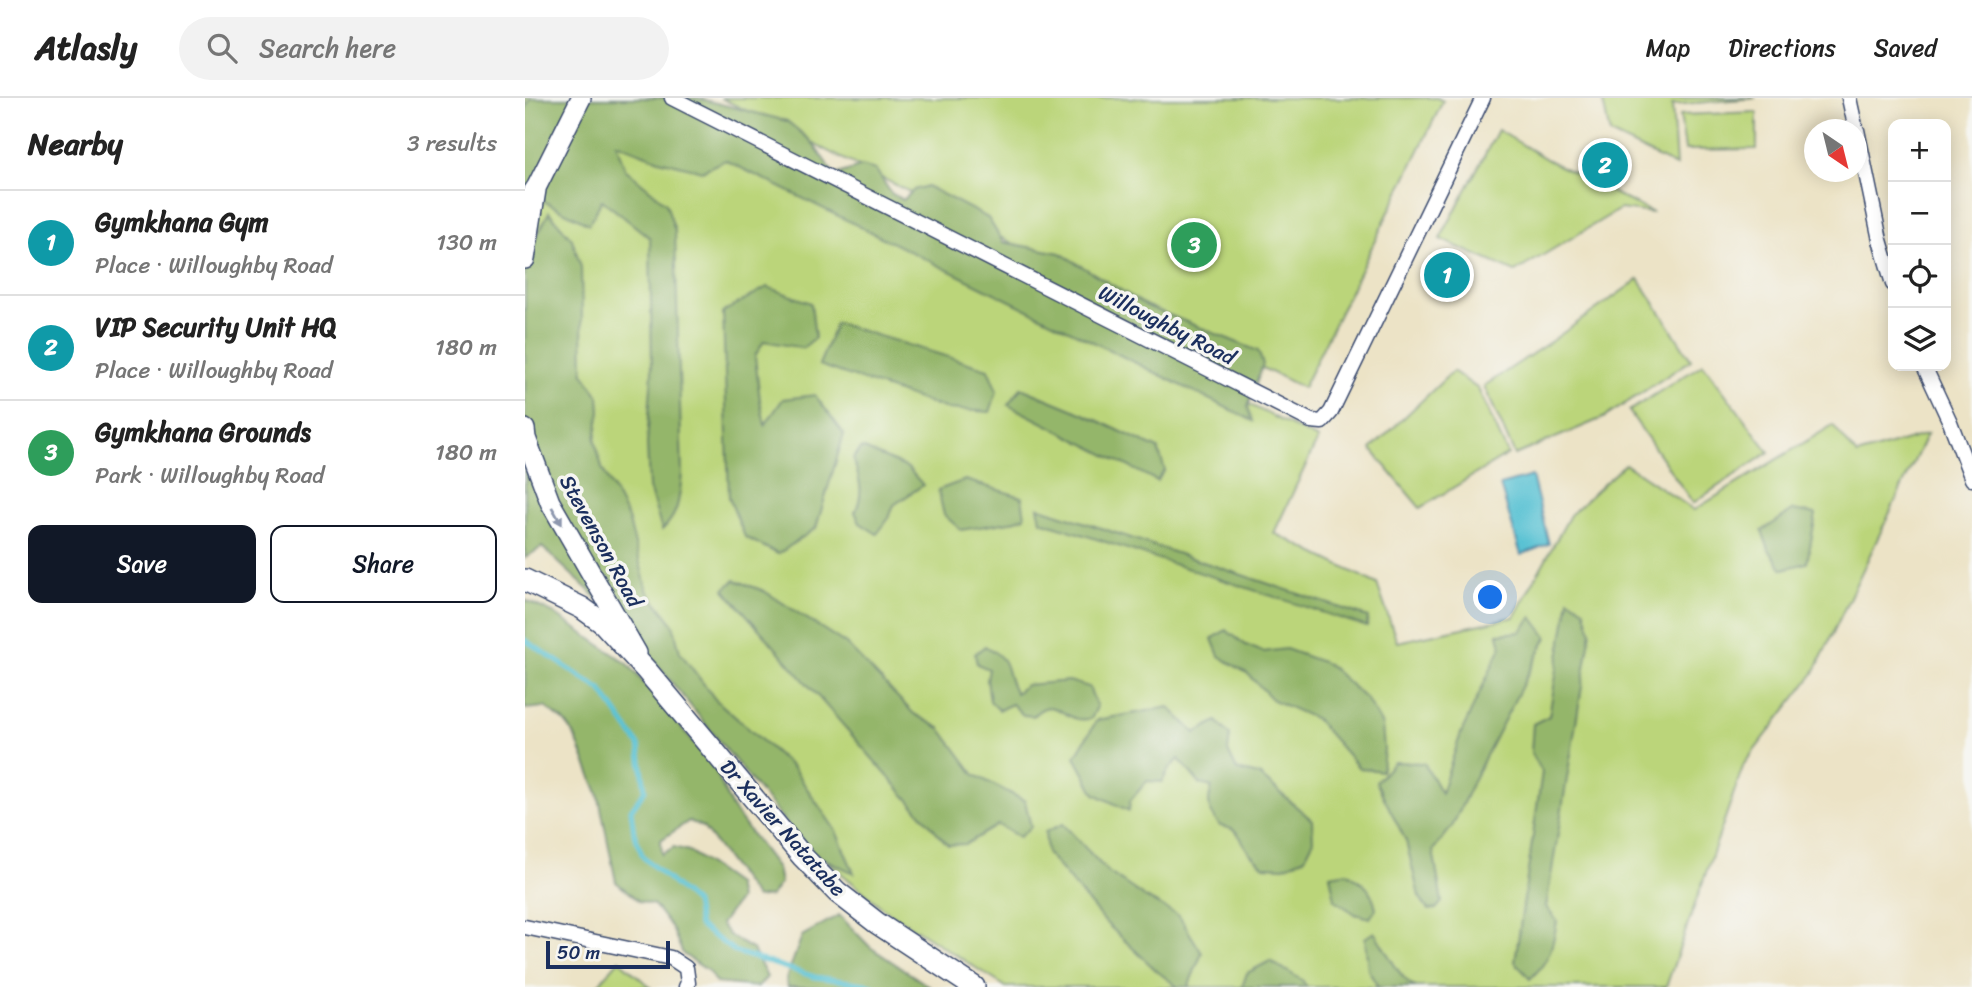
<!DOCTYPE html>
<meta charset="utf-8">
<style>
:root{--surface:#fff;--page:#f2f2f2;--text:#222;--muted:#767676;--line:#e0e0e0;--accent:#111827}
body{margin:0;font-family:Sriracha,sans-serif;background:var(--page);color:var(--text)}
.controls{position:absolute;right:21px;top:21px;display:grid;overflow:hidden;border-radius:14px;box-shadow:0 4px 18px #0003}
.controls button{width:63px;height:63px;display:grid;place-items:center;padding:0;border:0;border-bottom:2px solid var(--line);background:var(--surface);color:var(--text);font:35px sans-serif}
.compass{position:absolute;left:1279px;top:21px;width:63px;height:63px;border-radius:50%;background:var(--surface);box-shadow:0 4px 18px #0003;rotate:145deg}
.scale{position:absolute;left:21px;bottom:18px;width:124px;box-sizing:border-box;padding-left:7px;border:4px solid #1b2f5e;border-top:0;font-size:19px;line-height:24px;white-space:nowrap;color:#1b2f5e;-webkit-text-stroke:5px #f6f6f2;paint-order:stroke}
.you{position:absolute;left:966px;top:500px;width:24px;height:24px;margin:-18px;border:5px solid #fff;border-radius:50%;background:#1a73e8;box-shadow:0 0 0 10px #1a73e833}
.badge{display:grid;place-items:center;width:46px;height:46px;border-radius:50%;background:var(--accent);color:#fff;font-size:23px;font-weight:700}
.pin{position:absolute;translate:-50% -50%;border:4px solid #fff;box-shadow:0 2px 7px #0006}
.list{margin:0;padding:0;list-style:none}
h2{display:flex;justify-content:space-between;align-items:center;height:91px;margin:0;padding:0 28px;font-size:30px}
h2 small{font-size:23px;font-weight:400;color:var(--muted)}
.list li{display:grid;grid-template-columns:46px 1fr auto;gap:21px;align-items:center;box-sizing:border-box;height:105px;padding:0 28px;border-top:2px solid var(--line)}
.list b{display:block;font-size:26px;white-space:nowrap}
.list p{margin:0;font-size:23px;white-space:nowrap;color:var(--muted)}
.list em{font-size:23px;font-style:normal;color:var(--muted)}
.actions{display:flex;gap:14px;padding:21px 28px}
.actions a{flex:1;padding:16px 0;border:2px solid var(--accent);border-radius:14px;text-align:center;font-size:24px;color:var(--accent)}
.actions .main{background:var(--accent);color:#fff}
.icon{flex:none;width:38px;height:38px;fill:none;stroke:currentColor;stroke-width:2;stroke-linecap:round;stroke-linejoin:round}
.map{position:relative;flex:none;width:1447px;height:889px;overflow:hidden}
header{display:flex;align-items:center;gap:42px;box-sizing:border-box;height:98px;padding:0 35px;background:var(--surface);border-bottom:2px solid var(--line)}
header strong{font-size:33px}
nav{display:flex;gap:38px;margin-inline-start:auto;font-size:24px}
.search{width:490px;height:63px;background:var(--page);display:flex;align-items:center;gap:18px;box-sizing:border-box;padding:0 24px;border-radius:38px;color:var(--muted);font-size:26px}
main{display:flex}
aside{flex:1;background:var(--surface)}
.map>svg:first-child{display:block}
.green{fill:#bbd57a;stroke:#6b826c;stroke-width:2}
.forest{fill:#94b66a;stroke:#587264;stroke-width:2}
.water{fill:#57c1d3;stroke:#397898;stroke-width:2}
.lines{fill:none;stroke-linecap:round;stroke-linejoin:round}
.stream{stroke:#57c1d3;stroke-width:5}
.minor-casing{stroke:#3a4a6e;stroke-width:17}
.tertiary-casing{stroke:#3a4a6e;stroke-width:22}
.secondary-casing{stroke:#3a4a6e;stroke-width:24}
.minor{stroke:#fff;stroke-width:14}
.tertiary{stroke:#fff;stroke-width:19}
.secondary{stroke:#fff;stroke-width:21}
.oneway{fill:#8d97ae}
.labels{text-anchor:middle;stroke-width:7;stroke-linejoin:round;paint-order:stroke}
.street-label{font-size:21px;fill:#1b2f5e;stroke:#f6f6f2}
</style>
<header>
<strong>Atlasly</strong>
<div class="search"><svg class="icon" aria-label="search" viewBox="0 0 24 24"><circle cx="10" cy="10" r="6"/><path d="M15 15l6 6"/></svg>Search here</div>
<nav><a>Map</a><a>Directions</a><a>Saved</a></nav>
</header>
<main>
<aside>
<h2>Nearby<small>3 results</small></h2>
<ul class="list">
<li><span class="badge" style="background:#0f9aa8">1</span><div><b>Gymkhana Gym</b><p>Place · Willoughby Road</p></div><em>130 m</em></li>
<li><span class="badge" style="background:#0f9aa8">2</span><div><b>VIP Security Unit HQ</b><p>Place · Willoughby Road</p></div><em>180 m</em></li>
<li><span class="badge" style="background:#2e9e5b">3</span><div><b>Gymkhana Grounds</b><p>Park · Willoughby Road</p></div><em>180 m</em></li>
</ul>
<div class="actions"><a class="main">Save</a><a>Share</a></div>
</aside>
<div class="map">
<svg width="1447" height="889" viewBox="0 0 1447 889">
<rect width="100%" height="100%" fill="#f6f6f2"/>
<filter id="ink" filterUnits="userSpaceOnUse"><feTurbulence type="fractalNoise" baseFrequency=".0143" numOctaves="2"/><feDisplacementMap in="SourceGraphic" scale="14" xChannelSelector="R" yChannelSelector="G"/><feConvolveMatrix kernelMatrix="1 2 1 2 8 2 1 2 1" color-interpolation-filters="sRGB"/></filter>
<filter id="wash" filterUnits="userSpaceOnUse"><feTurbulence type="fractalNoise" baseFrequency=".00686" numOctaves="4" result="noise"/><feDisplacementMap in="SourceGraphic" scale="28" xChannelSelector="R" yChannelSelector="G"/><feGaussianBlur stdDeviation="1.57" result="paint"/><feColorMatrix in="noise" values="0 0 0 0 0 0 0 0 0 0 0 0 0 0 0 0 0 1.4 0 .05"/><feComposite in="paint" operator="in"/></filter>
<g filter="url(#wash)">
<rect width="100%" height="100%" fill="#ece3c6"/>
<path class="green" d="M 0,0 L 113,0 L 793,341 L 749,435 L 852,486 L 872,544 L 989,519 L 1045,417 L 1100,366 L 1169,412 L 1308,327 L 1332,357 L 1402,336 L 1289,575 L 1219,666 L 1141,889 L 481,889 L 359,811 L 298,760 L 96,496 L 23,137 L 0,125 Z
M 196,0 L 912,0 L 918,3 L 778,290 Z
M 1077,0 L 1231,0 L 1147,7 L 1151,68 L 1085,36 Z
M 1232,14 L 1232,51 L 1160,52 L 1155,17 Z
M 973,32 L 1023,62 L 1128,115 L 1095,111 L 990,174 L 915,141 Z
M 1114,181 L 1166,262 L 1080,319 L 990,357 L 959,288 L 1028,242 Z
M 1178,266 L 1244,354 L 1168,405 L 1104,313 Z
M 928,273 L 953,291 L 983,356 L 895,410 L 846,351 Z
M 94,862 L 125,889 L 71,889 Z"/>
<path class="forest" d="M 6,0 L 172,0 L 262,23 L 285,42 L 310,77 L 337,68 L 351,72 L 366,95 L 378,102 L 389,92 L 402,88 L 463,120 L 478,144 L 535,155 L 622,208 L 733,253 L 738,266 L 723,309 L 728,323 L 200,62 L 177,73 L 134,62 L 91,45 L 100,71 L 141,105 L 150,133 L 157,376 C 154,399 155,415 137,432 L 124,390 L 122,346 L 127,273 L 125,140 L 77,102 L 64,126 L 0,94 L 0,12 Z
M 24,114 L 47,141 L 56,169 L 58,275 L 74,298 L 75,313 L 70,342 L 77,370 L 103,420 L 122,492 L 148,526 L 155,554 L 190,601 L 268,670 L 311,733 L 329,775 L 284,754 L 97,523 L 17,449 L 0,460 L 0,161 Z
M 242,189 L 286,205 L 290,240 L 278,250 L 239,243 L 230,258 L 235,302 L 240,327 L 258,301 L 290,297 L 319,336 L 291,430 L 253,456 L 220,439 L 204,400 L 198,214 Z
M 311,225 L 463,271 L 472,293 L 465,314 L 422,311 L 294,267 Z
M 496,290 L 559,316 L 633,351 L 640,372 L 632,383 L 483,307 Z
M 337,350 L 383,370 L 398,387 L 369,407 L 364,420 L 352,436 L 335,425 L 330,414 C 340,394 334,381 328,360 Z
M 440,382 L 497,399 L 500,419 L 485,424 L 436,432 L 419,417 L 413,392 Z
M 513,409 L 843,519 L 842,529 L 516,423 Z
M 1268,412 L 1291,416 L 1282,465 L 1258,471 L 1244,452 L 1237,433 Z
M 210,482 L 239,493 L 321,546 L 389,616 L 415,630 L 450,677 L 500,703 L 506,729 L 494,739 L 473,727 L 441,746 L 423,747 L 199,491 Z
M 1044,501 L 1059,511 L 1066,533 L 1021,809 L 1032,823 C 1028,848 1025,863 1005,881 L 990,864 L 1017,674 L 1006,654 L 1008,626 L 1024,618 Z
M 0,502 L 28,515 L 103,566 L 189,669 L 207,710 L 252,770 L 255,785 L 246,798 L 231,800 L 178,729 L 164,723 L 136,742 L 137,756 L 149,749 L 164,753 L 211,786 L 214,801 L 196,826 L 204,837 L 228,852 L 242,879 L 233,889 L 191,885 L 183,873 L 158,856 L 147,830 L 129,807 L 114,803 L 91,784 L 73,695 L 49,636 L 39,623 L 20,609 L 0,611 Z
M 1007,519 L 1022,539 L 950,679 L 927,729 L 908,752 L 917,804 L 911,811 L 903,812 L 894,798 L 881,743 L 851,684 L 869,664 L 899,665 L 916,695 L 936,635 L 976,549 L 973,536 L 995,534 Z
M 701,532 L 721,547 L 738,554 L 761,551 L 803,566 L 842,602 L 857,627 L 859,651 L 857,673 L 834,670 L 791,621 L 748,602 L 723,576 L 694,558 L 687,541 Z
M 460,548 C 490,565 476,570 491,595 L 501,587 L 544,583 L 564,589 L 572,609 L 566,621 C 560,621 554,623 549,620 C 534,614 525,600 508,618 L 498,617 L 487,606 L 474,612 L 465,603 L 462,582 L 464,571 L 452,566 L 450,556 Z
M 644,609 L 670,635 L 692,623 L 705,637 L 703,653 L 712,672 L 734,677 L 787,722 L 788,744 L 780,760 L 759,769 L 739,768 C 733,763 725,757 721,750 C 713,736 714,731 695,728 C 684,713 681,707 687,689 L 675,686 L 654,661 L 644,671 L 637,684 L 622,683 L 605,703 L 604,713 L 570,696 L 550,659 L 572,622 Z
M 538,726 L 582,773 L 618,798 L 654,818 L 677,855 L 663,889 L 653,889 L 633,874 L 580,824 L 522,755 L 520,734 Z
M 822,774 C 838,785 847,790 851,811 L 845,820 L 830,816 L 810,802 L 805,777 Z
M 314,817 L 345,849 L 405,889 L 263,889 L 261,881 L 277,838 Z
M 849,834 C 860,849 875,883 891,889 L 853,889 L 843,872 L 840,840 Z
M 745,863 L 777,882 L 782,889 L 717,889 L 722,875 Z"/>
<path class="water" d="M 1007,378 L 1024,446 L 996,457 L 975,387 Z"/>
<g class="lines">
<path class="stream" d="M 0,542 L 76,592 L 114,647 L 120,692 L 106,712 L 109,735 L 118,759 L 170,805 L 174,828 L 211,854 L 290,879 L 341,886 L 350,889"/>
</g>
</g>
<g filter="url(#ink)">
<g class="lines">
<g class="minor-casing">
<path id="minor" d="M 147,0 L 786,323 L 797,324 L 806,314 L 958,0
M 1324,0 L 1331,32
M 1332,32 L 1355,142 L 1368,186
M 1399,268 L 1425,324 L 1447,381
M 0,829 L 146,860 L 161,870 L 163,885 L 161,889"/>
</g>
<g class="tertiary-casing">
<path id="tertiary" d="M 0,106 L 12,88 L 56,0
M 0,161 L 11,92
M 0,331 L 1,340 L 25,404 L 112,555"/>
</g>
<g class="secondary-casing">
<path id="secondary" d="M 0,482 L 57,510 L 78,525 L 122,573 L 278,759 L 312,794 L 352,825 L 449,889"/>
</g>
<use href="#minor" class="minor"/>
<use href="#tertiary" class="tertiary"/>
<use href="#secondary" class="secondary"/>
</g>
<defs><path id="oneway-solid" d="M-6-.8H1V-3.2L6.5 0L1 3.2V.8H-6Z" transform="scale(1.75)"/></defs>
<use class="oneway" href="#oneway-solid" transform="translate(32 418) rotate(60)"/>
</g>
<g class="labels">
<g class="street-label">
<text transform="translate(642 227) rotate(27)" y="7">Willoughby Road</text>
<text transform="translate(76 443) rotate(61)" y="7">Stevenson Road</text>
<text transform="translate(258 730) rotate(48)" y="7">Dr Xavier Natatabe</text>
</g>
</g>
</svg>
<div class="controls">
<button>+</button>
<button>−</button>
<button><svg class="icon" aria-label="locate" viewBox="0 0 24 24"><circle cx="12" cy="12" r="6"/><path d="M12 2v4M12 18v4M2 12h4M18 12h4"/></svg></button>
<button><svg class="icon" aria-label="layers" viewBox="0 0 24 24"><path d="M12 4l9 5-9 5-9-5zM3 14l9 5 9-5"/></svg></button>
</div>
<svg class="compass" viewBox="-18 -18 36 36"><path d="M0-13l5 13h-10z" fill="#e53935"/><path d="M0 13l5-13h-10z" fill="#767676"/></svg>
<div class="scale">50 m</div>
<div class="you"></div>
<div class="pin badge" style="left:922px;top:177px;background:#0f9aa8">1</div>
<div class="pin badge" style="left:1080px;top:67px;background:#0f9aa8">2</div>
<div class="pin badge" style="left:669px;top:147px;background:#2e9e5b">3</div>
</div>
</main>
